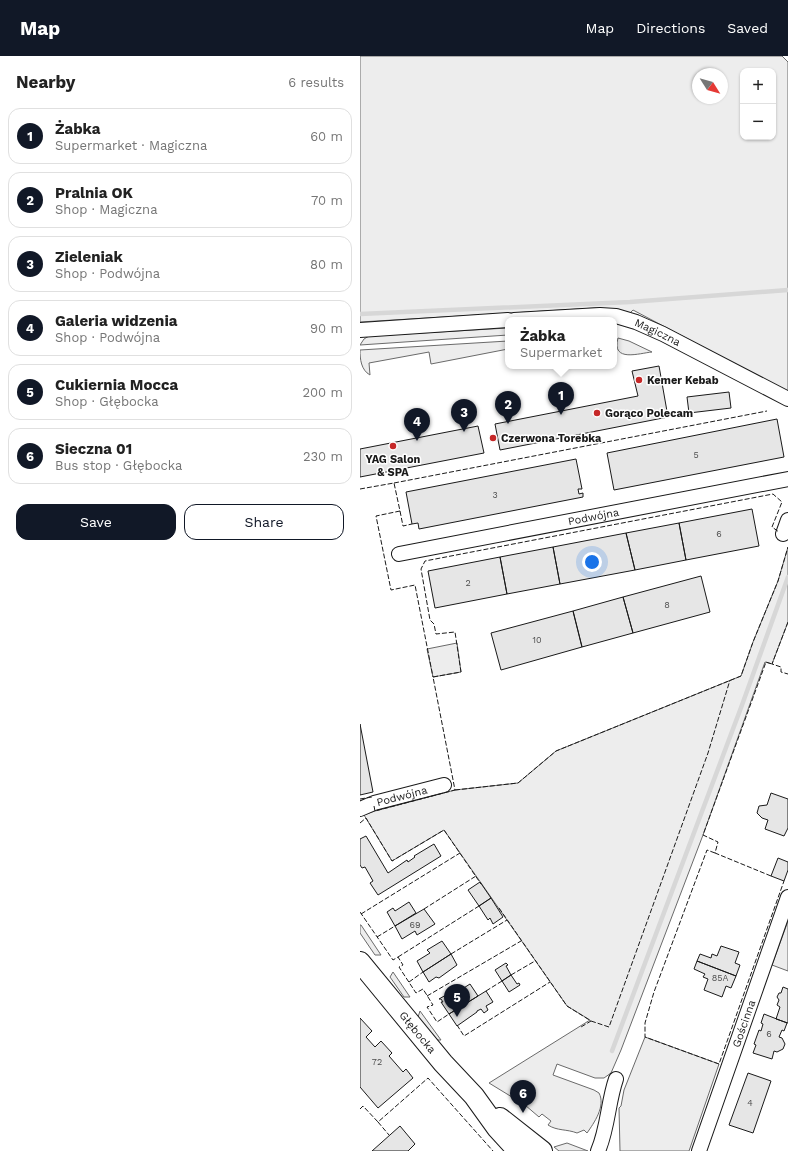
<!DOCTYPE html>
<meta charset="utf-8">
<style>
:root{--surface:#fff;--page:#f6f6f6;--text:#222;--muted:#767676;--line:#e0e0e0;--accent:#111827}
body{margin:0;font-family:"Work Sans",sans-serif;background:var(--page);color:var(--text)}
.controls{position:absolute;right:12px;top:12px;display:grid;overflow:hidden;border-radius:8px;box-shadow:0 1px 3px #0004}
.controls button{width:36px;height:36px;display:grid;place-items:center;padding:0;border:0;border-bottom:1px solid var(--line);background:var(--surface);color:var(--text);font:20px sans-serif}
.compass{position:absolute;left:332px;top:12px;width:36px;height:36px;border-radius:50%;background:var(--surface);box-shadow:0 1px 3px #0004;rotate:127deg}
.you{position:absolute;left:232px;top:506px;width:14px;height:14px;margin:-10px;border:3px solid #fff;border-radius:50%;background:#1a73e8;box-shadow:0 0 0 6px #1a73e833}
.badge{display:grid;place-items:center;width:26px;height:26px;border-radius:50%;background:var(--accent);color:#fff;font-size:13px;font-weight:700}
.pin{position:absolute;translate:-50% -33px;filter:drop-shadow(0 1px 2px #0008)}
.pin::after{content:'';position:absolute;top:21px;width:14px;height:12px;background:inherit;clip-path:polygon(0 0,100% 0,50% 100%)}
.popup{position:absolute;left:145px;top:261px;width:112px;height:52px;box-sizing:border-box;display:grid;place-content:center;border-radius:8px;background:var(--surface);filter:drop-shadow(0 1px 3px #0005);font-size:13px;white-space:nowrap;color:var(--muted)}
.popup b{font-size:15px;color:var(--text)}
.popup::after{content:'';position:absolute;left:50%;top:100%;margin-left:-8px;border:8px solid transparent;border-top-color:var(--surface)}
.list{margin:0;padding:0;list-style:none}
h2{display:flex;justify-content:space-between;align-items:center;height:52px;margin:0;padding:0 16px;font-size:17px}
h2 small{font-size:13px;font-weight:400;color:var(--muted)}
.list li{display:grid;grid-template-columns:26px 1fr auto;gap:12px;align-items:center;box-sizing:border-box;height:56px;margin:0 8px 8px;padding:0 8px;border:1px solid var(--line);border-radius:12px}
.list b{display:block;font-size:15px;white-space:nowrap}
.list p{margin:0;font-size:13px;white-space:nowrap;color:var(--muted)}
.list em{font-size:13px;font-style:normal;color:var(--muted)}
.actions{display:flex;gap:8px;padding:12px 16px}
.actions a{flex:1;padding:9px 0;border:1px solid var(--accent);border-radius:12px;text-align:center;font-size:14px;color:var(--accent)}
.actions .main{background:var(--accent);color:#fff}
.map{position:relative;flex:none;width:428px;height:1095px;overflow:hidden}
header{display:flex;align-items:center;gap:24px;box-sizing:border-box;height:56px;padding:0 20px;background:var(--accent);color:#fff}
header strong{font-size:19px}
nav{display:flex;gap:22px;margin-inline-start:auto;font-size:14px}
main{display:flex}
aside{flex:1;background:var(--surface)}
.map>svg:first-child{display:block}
.green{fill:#ededed;stroke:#6a6a6a;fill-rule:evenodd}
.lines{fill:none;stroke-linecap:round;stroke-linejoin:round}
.stream{stroke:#d7d7d7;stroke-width:4.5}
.building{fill:#e6e6e6;stroke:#1a1a1a}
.street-casing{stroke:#1a1a1a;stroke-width:16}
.secondary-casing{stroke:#1a1a1a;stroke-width:22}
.street{stroke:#fff;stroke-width:14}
.secondary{stroke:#fff;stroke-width:20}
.fence{stroke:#1a1a1a;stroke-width:1;stroke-dasharray:5 2;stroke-linecap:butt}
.poi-dot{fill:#c62828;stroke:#fff;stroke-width:1.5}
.labels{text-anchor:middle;stroke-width:3;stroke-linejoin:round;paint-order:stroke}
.number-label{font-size:9px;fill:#4d4d4d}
.street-label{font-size:11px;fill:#1a1a1a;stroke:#fff}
.poi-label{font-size:11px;font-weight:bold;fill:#1a1a1a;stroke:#fff;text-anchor:start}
</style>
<header>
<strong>Map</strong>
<nav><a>Map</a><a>Directions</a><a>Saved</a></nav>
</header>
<main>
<aside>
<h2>Nearby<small>6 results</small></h2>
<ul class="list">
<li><span class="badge">1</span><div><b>Żabka</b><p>Supermarket · Magiczna</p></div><em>60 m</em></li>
<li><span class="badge">2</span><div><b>Pralnia OK</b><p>Shop · Magiczna</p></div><em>70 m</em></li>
<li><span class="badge">3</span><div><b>Zieleniak</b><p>Shop · Podwójna</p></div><em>80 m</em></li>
<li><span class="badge">4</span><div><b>Galeria widzenia</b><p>Shop · Podwójna</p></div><em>90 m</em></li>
<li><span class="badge">5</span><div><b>Cukiernia Mocca</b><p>Shop · Głębocka</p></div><em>200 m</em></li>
<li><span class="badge">6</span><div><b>Sieczna 01</b><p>Bus stop · Głębocka</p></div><em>230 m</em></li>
</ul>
<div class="actions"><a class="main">Save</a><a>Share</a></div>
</aside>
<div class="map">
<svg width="428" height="1095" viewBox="0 0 428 1095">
<rect width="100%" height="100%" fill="#fff"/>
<path class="green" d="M 0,0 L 422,0 L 428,6 L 428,336 L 273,254 L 269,258 L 249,253 L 235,252 L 0,266 ZM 383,15 L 413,15 L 413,81 L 383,81 ZM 338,18 L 362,18 L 362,42 L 338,42 Z
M 148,272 L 148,279 L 0,289 L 4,283 L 9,280 Z
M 258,282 L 269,285 L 292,296 C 280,297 251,307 258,282 Z
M 148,285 L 148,293 L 71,308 L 69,296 L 9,307 L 10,319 C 1,314 0,303 0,294 Z
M 428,491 L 428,566 L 412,608 L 405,606 L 343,779 L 261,994 L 251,1017 L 244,1022 L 235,1022 L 197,1008 L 193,1019 L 234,1034 L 239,1037 C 246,1050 234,1067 227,1077 L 224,1074 L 217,1077 C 207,1073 197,1075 188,1069 L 191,1065 L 182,1058 L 179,1061 L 165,1049 L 129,1027 L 230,964 L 207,950 L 84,774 L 32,805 L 4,759 L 15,755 L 95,734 L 158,727 L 196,695 L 381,620 L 393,586 L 418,525 Z
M 97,587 L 101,616 L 73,621 L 67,593 Z
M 428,865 L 428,915 L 412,909 Z
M 0,869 L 1,869 L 21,899 L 15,899 L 0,877 Z
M 33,916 L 50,941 L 44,941 L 30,921 Z
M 60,955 L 81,984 L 74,984 L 58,961 Z
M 285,981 L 359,1008 L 329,1095 L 260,1095 L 259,1052 L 261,1050 L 264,1034 Z
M 207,1087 L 228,1095 L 199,1095 L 194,1091 Z"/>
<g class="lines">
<path class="stream" d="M 0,258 L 270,246 L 428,234
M 252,995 L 382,649 L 428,521"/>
</g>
<path class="building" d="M 299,310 L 308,361 L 140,394 L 135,368 L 278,340 L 272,315 Z
M 369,336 L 371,352 L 329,357 L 327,341 Z
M 417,363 L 424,401 L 254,434 L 247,397 Z
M 118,370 L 124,397 L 0,421 L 0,393 Z
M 216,403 L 222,433 L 218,433 L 219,438 L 223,437 L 223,441 L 59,473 L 58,467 L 52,468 L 46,436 Z
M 392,453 L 399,490 L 326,504 L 319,467 Z
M 319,467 L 326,504 L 275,514 L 266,477 Z
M 266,477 L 275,514 L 200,528 L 193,491 Z
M 193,491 L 200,528 L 147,538 L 140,501 Z
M 140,501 L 147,538 L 75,552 L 68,515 Z
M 341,520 L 350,556 L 273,577 L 263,541 Z
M 263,541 L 273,577 L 222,591 L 213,555 Z
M 213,555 L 222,591 L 141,614 L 131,577 Z
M 0,668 L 13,736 L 0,739 Z
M 411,737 L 428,743 L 428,772 L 424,780 L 405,773 L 408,764 L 402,762 L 397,757 L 399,750 L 407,749 Z
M 6,780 L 28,817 L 47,804 L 48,806 L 55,801 L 54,800 L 74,788 L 81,800 L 18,839 L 10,827 L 13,825 L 5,811 L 2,812 L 0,809 L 0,783 Z
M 418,802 L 428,806 L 428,814 L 424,825 L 411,820 Z
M 120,826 L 131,842 L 119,850 L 108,834 Z
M 131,842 L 143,861 L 133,868 L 130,862 L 128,864 L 119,850 Z
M 49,846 L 56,857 L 35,870 L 27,856 L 33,852 L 35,855 Z
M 64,853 L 75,868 L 57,879 L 55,875 L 42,883 L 35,870 Z
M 82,885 L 91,898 L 63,916 L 57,905 L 70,897 L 67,894 Z
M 361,890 L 379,896 L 375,907 L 380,909 L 376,920 L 337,905 L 340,898 L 351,902 L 352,898 L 357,900 Z
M 91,898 L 97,909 L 79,922 L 76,921 L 69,926 L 63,916 Z
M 337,905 L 376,920 L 371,932 L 366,930 L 362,941 L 344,934 L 348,923 L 343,921 L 345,918 L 334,913 Z
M 146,907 L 148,909 L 146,910 L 151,919 L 142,925 L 135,914 Z
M 151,919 L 157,928 L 159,927 L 160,929 L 149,936 L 142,925 Z
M 110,928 L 118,940 L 89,958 L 81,946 L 83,946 L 81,943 L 79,943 L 86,939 L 88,942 Z
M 423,931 L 428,933 L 428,967 L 416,963 L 420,951 L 417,949 L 419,944 L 417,941 L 419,937 L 421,937 Z
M 126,935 L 133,946 L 126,950 L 128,954 L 124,957 L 121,953 L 117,955 L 117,956 L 97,970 L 89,958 Z
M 404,958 L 427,967 L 424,975 L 422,974 L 419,981 L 422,982 L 425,988 L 423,993 L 417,996 L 414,995 L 412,1003 L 393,997 L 396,989 L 394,988 L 399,974 L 401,975 L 403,968 L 401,967 Z
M 0,962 L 12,975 L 6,981 L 15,991 L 21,985 L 32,997 L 29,1000 L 43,1016 L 46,1013 L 53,1022 L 18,1052 L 0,1031 Z
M 388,1017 L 411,1025 L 393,1077 L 369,1069 Z
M 40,1070 L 55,1088 L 48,1095 L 12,1095 Z"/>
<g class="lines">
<g class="street-casing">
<g id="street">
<path id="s1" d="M 154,264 L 240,259 L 256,260 L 276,266 L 303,278 L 428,343"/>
<path d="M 0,274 L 148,264"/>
<path d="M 423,478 L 428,464"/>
<path id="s2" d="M 39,498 L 428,423"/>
<path id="s3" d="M 0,753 L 14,747 L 84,729"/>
<path d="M 238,1095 C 248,1072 248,1046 256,1023"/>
<path id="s4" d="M 339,1095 L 428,841"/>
</g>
</g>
<g class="secondary-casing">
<g id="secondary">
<path id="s5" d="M 0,906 L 83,1007 L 114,1040 L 137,1072 L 158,1095"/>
<path d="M 140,1062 L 182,1095"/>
</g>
</g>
<use href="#street" class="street"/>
<use href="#secondary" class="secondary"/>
<path class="fence" d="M 34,427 L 407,355
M 0,433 L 34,427 L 40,455 L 16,460 L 31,534 L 55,529 L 73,621
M 40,455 L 43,470 L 52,468
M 428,566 L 412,608 L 421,611 L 421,616 L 428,618
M 95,734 L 158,727 L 196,695 L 381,620 L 393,586 L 418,525 L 428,491
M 0,743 L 12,741
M 14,750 L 15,755 L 95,734 L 73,621 L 101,616 L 95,576 L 76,578 L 74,568 L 70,564 L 61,513 L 65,505 L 413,438 L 422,446 L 412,471 L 419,476
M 0,767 L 6,762 L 32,805 L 84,774 L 121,828
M 355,797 L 347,794 L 294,936 L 285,967 L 285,981 L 359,1008 L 424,825
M 411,820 L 355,797 L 358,786 L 343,779 L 406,606 L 412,608
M 139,852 L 207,950 L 231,965 L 221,971
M 64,853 L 116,820
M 0,856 L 33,904 L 38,901 L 43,909 L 39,911 L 56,937 L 63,933 L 73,949 L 67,951 L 77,966 L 89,958
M 1,858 L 100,797
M 17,881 L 35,870
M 91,898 L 147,864
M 38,901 L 119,850
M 151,919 L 175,905
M 49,926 L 63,916
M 126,935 L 142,925
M 67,940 L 161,885
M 231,965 L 249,971 L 348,697 L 370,624
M 97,969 L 104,980 L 190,926
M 0,1053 L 3,1050 L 18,1066 L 68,1022 L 133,1095
M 18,1066 L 29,1079"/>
</g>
<g class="poi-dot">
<circle cx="279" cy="324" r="4"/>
<circle cx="237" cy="357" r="4"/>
<circle cx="133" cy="382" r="4"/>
<circle cx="33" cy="390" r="4"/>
</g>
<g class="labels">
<g class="number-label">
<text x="336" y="402">5</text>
<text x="135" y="442">3</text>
<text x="359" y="481">6</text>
<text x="108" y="530">2</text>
<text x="307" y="552">8</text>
<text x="177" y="587">10</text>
<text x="55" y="872">69</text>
<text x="360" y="925">85A</text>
<text x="409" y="981">6</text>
<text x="17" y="1009">72</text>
<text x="390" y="1050">4</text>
</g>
<g class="street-label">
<text dy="4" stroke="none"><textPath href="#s1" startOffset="147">Magiczna</textPath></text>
<text dy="4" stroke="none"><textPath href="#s2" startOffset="198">Podwójna</textPath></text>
<text dy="4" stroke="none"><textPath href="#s3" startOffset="44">Podwójna</textPath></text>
<text dy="4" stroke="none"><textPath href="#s4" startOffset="135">Gościnna</textPath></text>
<text dy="4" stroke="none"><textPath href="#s5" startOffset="91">Głębocka</textPath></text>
</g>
<g class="poi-label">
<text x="287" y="328">Kemer Kebab</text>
<text x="245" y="361">Gorąco Polecam</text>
<text x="141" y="386">Czerwona Torebka</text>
<text x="33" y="407" text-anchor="middle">YAG Salon<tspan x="33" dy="13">&amp; SPA</tspan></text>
</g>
</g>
</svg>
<div class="controls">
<button>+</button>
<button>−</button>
</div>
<svg class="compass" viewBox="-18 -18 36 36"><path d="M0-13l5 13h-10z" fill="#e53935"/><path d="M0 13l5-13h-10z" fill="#767676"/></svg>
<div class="you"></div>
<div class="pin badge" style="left:201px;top:359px">1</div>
<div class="popup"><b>Żabka</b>Supermarket</div>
<div class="pin badge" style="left:148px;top:368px">2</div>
<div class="pin badge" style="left:104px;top:376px">3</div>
<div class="pin badge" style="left:57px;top:385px">4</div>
<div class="pin badge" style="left:97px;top:961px">5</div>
<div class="pin badge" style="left:163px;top:1057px">6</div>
</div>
</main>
